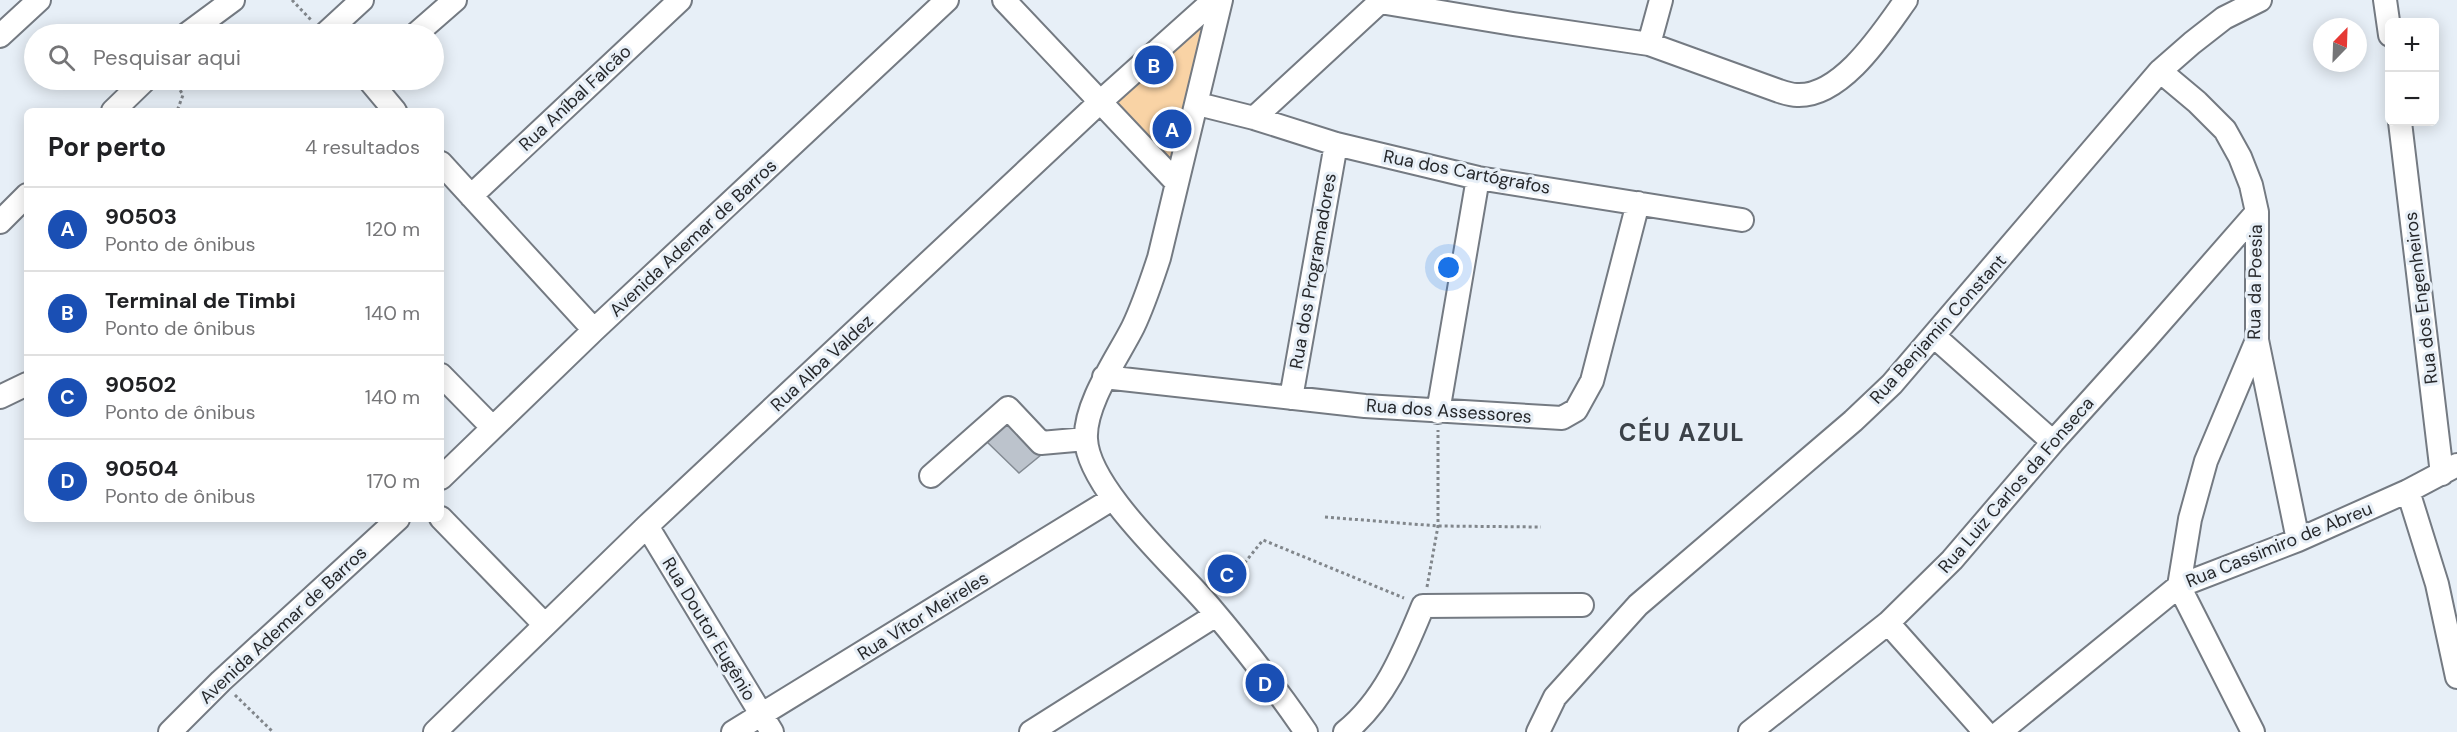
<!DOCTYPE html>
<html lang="pt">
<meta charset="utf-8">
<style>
:root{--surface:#fff;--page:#f6f6f6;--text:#202124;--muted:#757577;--line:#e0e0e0;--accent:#ea580c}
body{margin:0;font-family:"DM Sans",sans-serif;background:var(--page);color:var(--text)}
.controls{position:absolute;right:18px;top:18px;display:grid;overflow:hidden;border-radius:9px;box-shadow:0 3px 15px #0003}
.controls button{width:54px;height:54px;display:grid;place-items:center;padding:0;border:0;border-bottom:2px solid var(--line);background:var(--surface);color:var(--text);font:30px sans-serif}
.compass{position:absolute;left:2313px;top:18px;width:54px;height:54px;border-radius:50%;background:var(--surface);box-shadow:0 3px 15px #0003;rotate:23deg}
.you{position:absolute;left:1449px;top:268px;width:21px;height:21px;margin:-15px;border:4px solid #fff;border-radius:50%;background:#1a73e8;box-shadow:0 0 0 9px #1a73e833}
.badge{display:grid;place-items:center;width:39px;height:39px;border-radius:50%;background:var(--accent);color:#fff;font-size:20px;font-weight:700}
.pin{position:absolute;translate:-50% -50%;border:3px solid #fff;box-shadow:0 2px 6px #0006}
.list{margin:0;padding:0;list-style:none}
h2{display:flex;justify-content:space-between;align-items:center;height:78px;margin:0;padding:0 24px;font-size:26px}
h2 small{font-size:20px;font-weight:400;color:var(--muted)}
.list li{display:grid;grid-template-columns:39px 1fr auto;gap:18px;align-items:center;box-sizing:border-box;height:84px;padding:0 24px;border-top:2px solid var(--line)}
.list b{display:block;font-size:22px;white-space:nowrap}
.list p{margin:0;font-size:20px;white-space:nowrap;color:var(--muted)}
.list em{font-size:20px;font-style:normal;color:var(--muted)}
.icon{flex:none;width:33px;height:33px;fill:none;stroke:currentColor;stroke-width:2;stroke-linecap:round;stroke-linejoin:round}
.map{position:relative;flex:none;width:2457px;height:732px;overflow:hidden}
.search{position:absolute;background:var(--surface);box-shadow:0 3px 15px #0003;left:24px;top:24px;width:420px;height:66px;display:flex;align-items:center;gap:15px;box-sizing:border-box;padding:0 21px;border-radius:33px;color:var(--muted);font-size:22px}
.panel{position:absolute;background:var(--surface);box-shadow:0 3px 15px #0003;left:24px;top:108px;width:420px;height:414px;border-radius:9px}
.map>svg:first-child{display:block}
.green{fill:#f9d3a5}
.building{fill:#bcc3cc;stroke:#838a92;stroke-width:1.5}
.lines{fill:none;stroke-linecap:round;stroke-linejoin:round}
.minor-casing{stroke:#747a82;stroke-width:26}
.path{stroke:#81868b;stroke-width:3;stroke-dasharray:3 3;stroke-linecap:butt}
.minor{stroke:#fff;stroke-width:22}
.labels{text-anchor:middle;stroke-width:6;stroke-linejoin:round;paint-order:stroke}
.street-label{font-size:18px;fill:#26282b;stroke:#e7eff7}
.district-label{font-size:24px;font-weight:bold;letter-spacing:1.5px;fill:#3b4148;stroke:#e7eff7}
</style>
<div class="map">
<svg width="2457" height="732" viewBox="0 0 2457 732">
<rect width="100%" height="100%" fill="#e7eff7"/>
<path class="green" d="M 1214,0 L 1177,183 L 1100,102 Z"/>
<path class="building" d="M 1007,419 L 1041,455 L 1019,473 L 984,439 Z"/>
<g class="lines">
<g class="minor-casing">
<path id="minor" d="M 1004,0 L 1177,183
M 1221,0 L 1159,258 C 1151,282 1144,304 1133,327 C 1118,357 1084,404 1086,439 C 1088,489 1176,567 1209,606 C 1243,646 1276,688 1306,732
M 2385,0 L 2390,35
M 1380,2 L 1513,24 L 1649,44 L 1779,91 C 1785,93 1791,95 1797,95 C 1842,97 1883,32 1906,0
M 187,34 L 233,0
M 325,34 L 362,0
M 416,34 L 455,0
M 0,36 L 39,0
M 1649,44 L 1661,0
M 2160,71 L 2197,102 L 2225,130 L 2240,157 L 2251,185 L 2257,212 L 2257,340 L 2206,461 L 2190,519 L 2179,586
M 369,80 L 395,111
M 1198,104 L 1254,118 L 1336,144 L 1478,178 L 1742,220
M 113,111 L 145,80
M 1254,118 L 1382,0
M 2400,122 L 2442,474
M 441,163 L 594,330
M 471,196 L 680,0
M 0,222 L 27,195
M 1935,337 L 2053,442
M 2257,340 L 2298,540
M 441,375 L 492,427
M 1104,377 L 1365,406 L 1562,418 L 1576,410 L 1592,381 L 1638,203
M 0,397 L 27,384
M 1291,398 L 1336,144
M 1438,412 L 1478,178
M 931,476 L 1008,408 L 1041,443 L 1086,439
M 441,478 L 594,330 L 947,0
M 2408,491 L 2437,584 L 2457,677
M 441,518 L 545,625
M 647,526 L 772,732
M 2179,586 L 2253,732
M 1888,623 L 1985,732
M 170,732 L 221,681 L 398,519
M 435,732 L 647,526 L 1100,102 L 1214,0
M 733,732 L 1112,499
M 1031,732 L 1216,615
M 1345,732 C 1385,700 1404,652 1423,606 L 1582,605
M 1538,732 L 1555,697 L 1638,605 L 1853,421 L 1892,384 L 2160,71 L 2192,43 L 2224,18 L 2260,0
M 1750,732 L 1888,623 L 1952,560 L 2053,442 L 2145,340 L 2257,212
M 2000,732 L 2179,586 L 2298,540 L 2408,491 L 2457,465"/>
</g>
<path class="path" d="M 292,0 L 311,20
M 174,80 L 183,95 L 177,111
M 1325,517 L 1438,526 L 1541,527
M 1427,587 L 1438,526 L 1438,430
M 1222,591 L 1263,540 L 1404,598
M 235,695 L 273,732"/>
<use href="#minor" class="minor"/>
</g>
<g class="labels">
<g class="street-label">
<text transform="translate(575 98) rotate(-43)" y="6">Rua Aníbal Falcão</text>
<text transform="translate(1467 172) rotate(11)" y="6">Rua dos Cartógrafos</text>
<text transform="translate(693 238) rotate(-43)" y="6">Avenida Ademar de Barros</text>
<text transform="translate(1313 271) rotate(-80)" y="6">Rua dos Programadores</text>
<text transform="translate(2255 282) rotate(-89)" y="6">Rua da Poesia</text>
<text transform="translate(2421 298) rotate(-97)" y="6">Rua dos Engenheiros</text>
<text transform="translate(1938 329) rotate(-48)" y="6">Rua Benjamin Constant</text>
<text transform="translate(822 363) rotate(-43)" y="6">Rua Alba Valdez</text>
<text transform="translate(1449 411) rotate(4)" y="6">Rua dos Assessores</text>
<text transform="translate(2016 485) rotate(-49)" y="6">Rua Luiz Carlos da Fonseca</text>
<text transform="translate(2279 545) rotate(-22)" y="6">Rua Cassimiro de Abreu</text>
<text transform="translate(923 616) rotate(-32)" y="6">Rua Vítor Meireles</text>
<text transform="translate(283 625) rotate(-43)" y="6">Avenida Ademar de Barros</text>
<text transform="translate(709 629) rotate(59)" y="6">Rua Doutor Eugênio</text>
</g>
<g class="district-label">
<text x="1682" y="441">CÉU AZUL</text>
</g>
</g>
</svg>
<div class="controls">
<button>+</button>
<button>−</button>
</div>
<svg class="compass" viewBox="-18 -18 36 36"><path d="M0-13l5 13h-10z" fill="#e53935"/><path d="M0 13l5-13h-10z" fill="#757577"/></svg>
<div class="you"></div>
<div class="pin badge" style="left:1172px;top:129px;background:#1a4fb4">A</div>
<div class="pin badge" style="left:1154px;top:65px;background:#1a4fb4">B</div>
<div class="pin badge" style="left:1227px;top:574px;background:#1a4fb4">C</div>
<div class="pin badge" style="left:1265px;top:683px;background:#1a4fb4">D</div>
<div class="search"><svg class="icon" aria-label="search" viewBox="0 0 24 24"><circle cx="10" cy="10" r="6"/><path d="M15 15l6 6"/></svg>Pesquisar aqui</div>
<section class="panel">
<h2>Por perto<small>4 resultados</small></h2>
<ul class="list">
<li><span class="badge" style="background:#1a4fb4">A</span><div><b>90503</b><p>Ponto de ônibus</p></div><em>120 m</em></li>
<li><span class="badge" style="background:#1a4fb4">B</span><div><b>Terminal de Timbi</b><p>Ponto de ônibus</p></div><em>140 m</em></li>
<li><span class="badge" style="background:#1a4fb4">C</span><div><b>90502</b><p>Ponto de ônibus</p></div><em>140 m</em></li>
<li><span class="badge" style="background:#1a4fb4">D</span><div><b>90504</b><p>Ponto de ônibus</p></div><em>170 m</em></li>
</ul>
</section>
</div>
